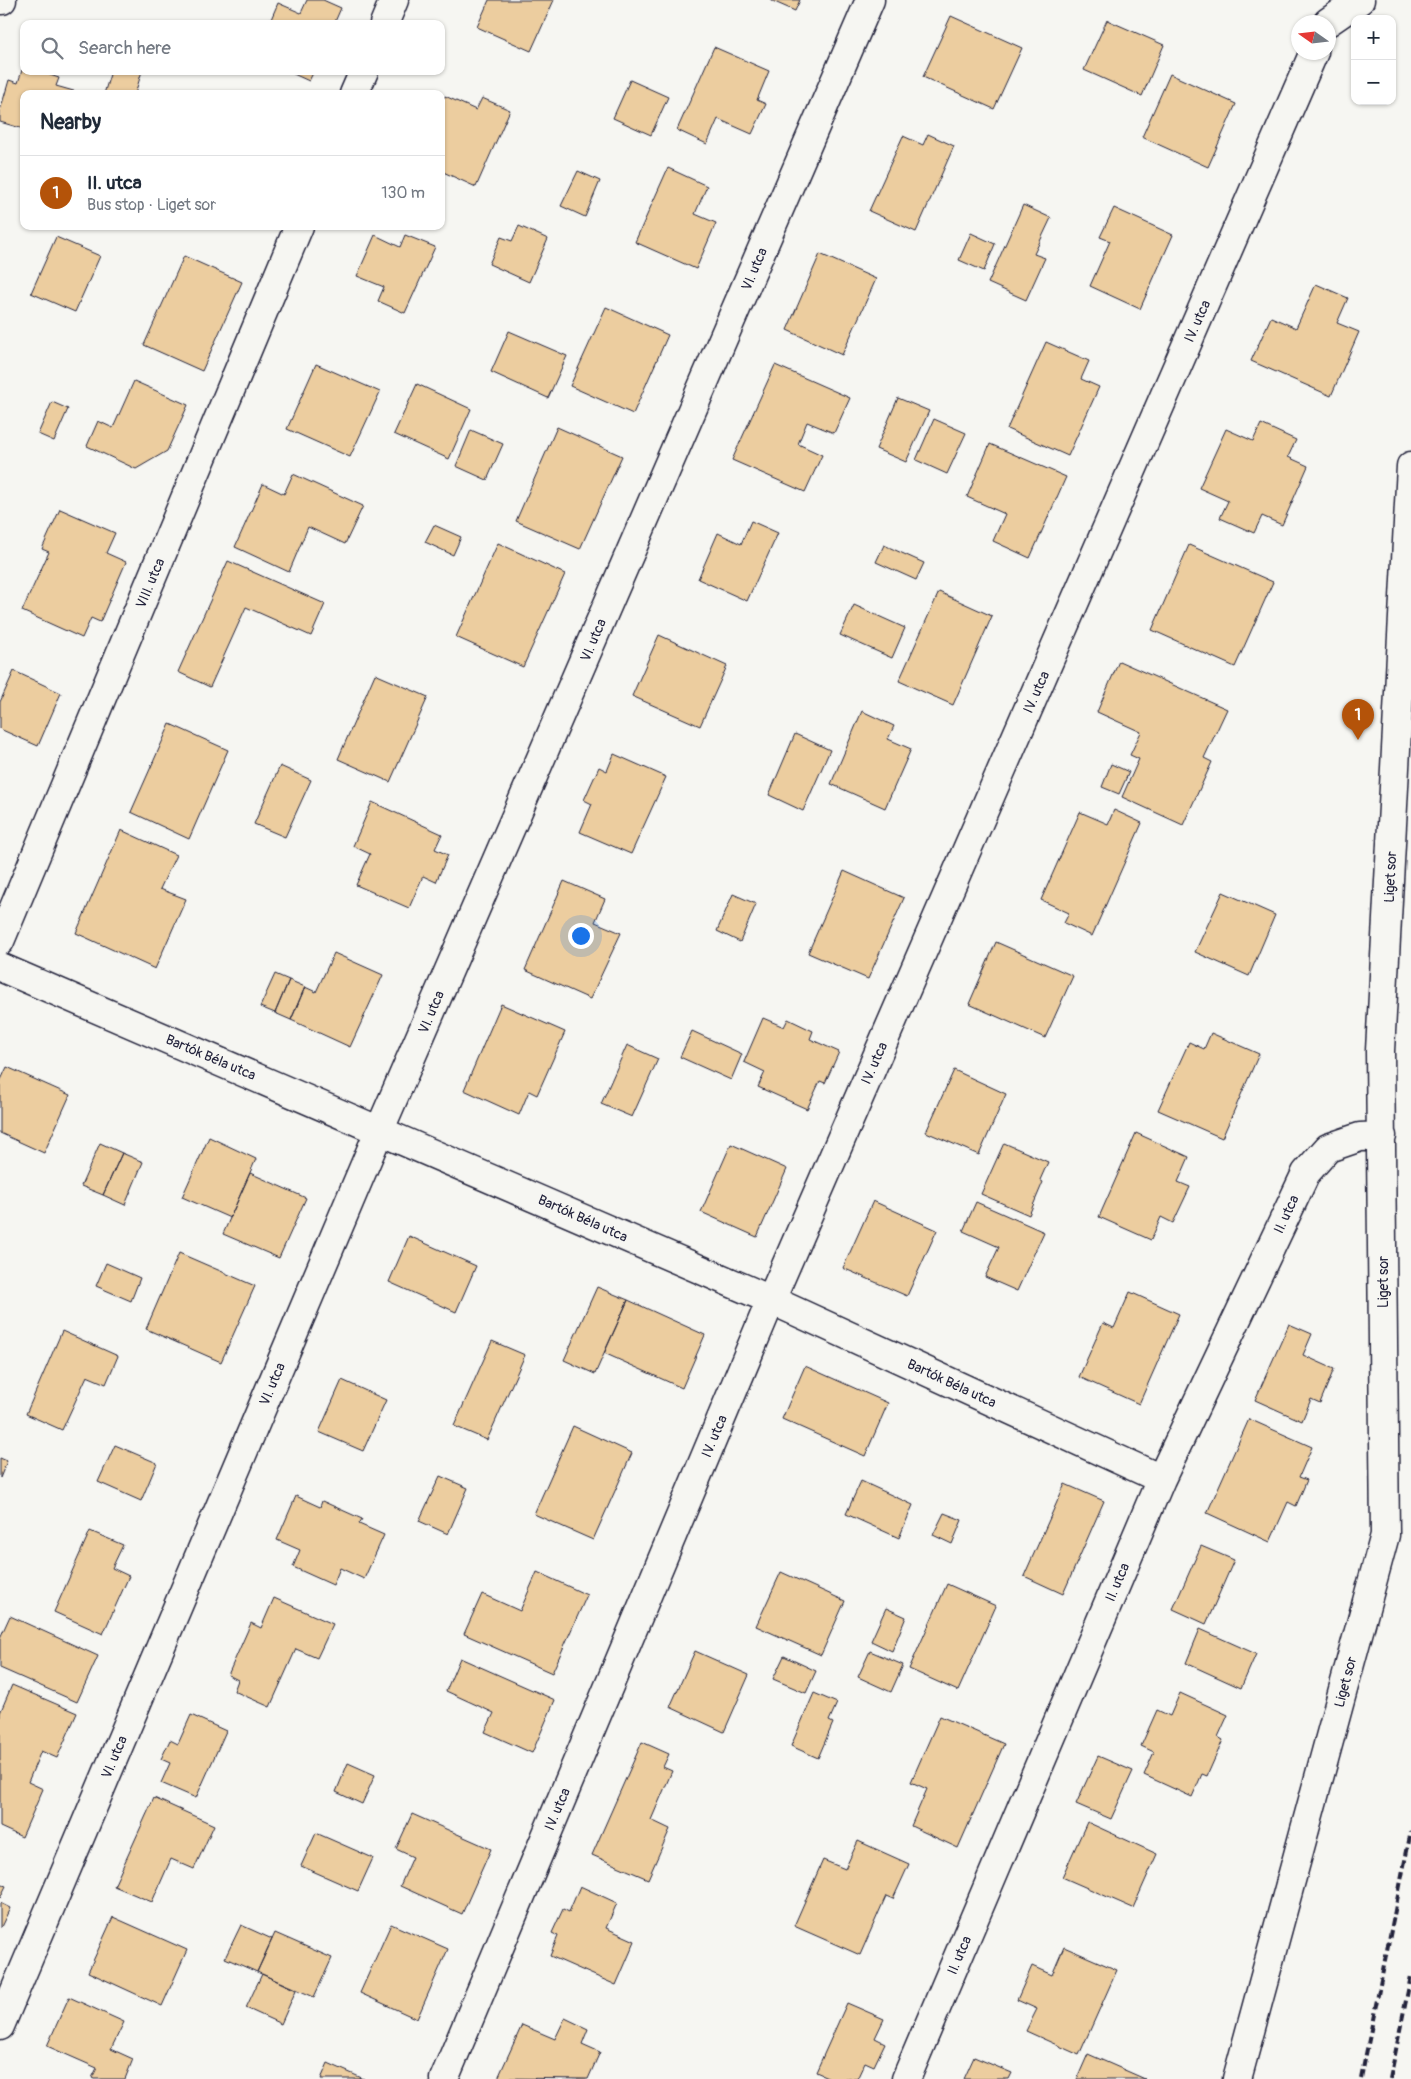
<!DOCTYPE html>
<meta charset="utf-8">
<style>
:root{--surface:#fff;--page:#f6f6f7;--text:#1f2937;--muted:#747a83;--line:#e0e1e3;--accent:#b45309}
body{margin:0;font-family:Pangolin,sans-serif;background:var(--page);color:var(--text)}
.controls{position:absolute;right:15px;top:15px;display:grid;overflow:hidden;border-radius:10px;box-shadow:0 1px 4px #0004}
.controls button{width:45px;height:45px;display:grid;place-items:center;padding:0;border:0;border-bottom:1px solid var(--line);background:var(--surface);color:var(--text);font:25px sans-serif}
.compass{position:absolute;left:1291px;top:15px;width:45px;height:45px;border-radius:50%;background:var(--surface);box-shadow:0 1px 4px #0004;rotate:284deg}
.you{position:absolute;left:580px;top:935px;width:18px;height:18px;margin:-12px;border:4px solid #fff;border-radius:50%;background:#1a73e8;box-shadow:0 0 0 8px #1a73e833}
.badge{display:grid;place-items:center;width:32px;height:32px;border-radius:50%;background:var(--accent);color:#fff;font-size:16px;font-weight:700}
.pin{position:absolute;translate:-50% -41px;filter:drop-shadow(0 1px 2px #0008)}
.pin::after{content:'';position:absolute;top:26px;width:18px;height:15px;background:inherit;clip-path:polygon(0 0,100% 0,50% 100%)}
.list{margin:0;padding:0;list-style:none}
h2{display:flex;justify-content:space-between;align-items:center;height:65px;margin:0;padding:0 20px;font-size:21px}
h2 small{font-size:16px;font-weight:400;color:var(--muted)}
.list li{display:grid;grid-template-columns:32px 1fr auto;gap:15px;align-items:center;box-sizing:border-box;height:75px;padding:0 20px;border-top:1px solid var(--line)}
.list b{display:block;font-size:19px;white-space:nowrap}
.list p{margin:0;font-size:16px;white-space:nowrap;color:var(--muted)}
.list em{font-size:16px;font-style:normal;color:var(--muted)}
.icon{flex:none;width:28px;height:28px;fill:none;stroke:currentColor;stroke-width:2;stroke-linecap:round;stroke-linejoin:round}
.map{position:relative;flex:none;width:1411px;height:2079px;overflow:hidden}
.search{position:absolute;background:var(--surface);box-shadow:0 1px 4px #0004;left:20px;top:20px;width:425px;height:55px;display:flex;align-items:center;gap:12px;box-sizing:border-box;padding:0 18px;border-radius:10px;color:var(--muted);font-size:19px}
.panel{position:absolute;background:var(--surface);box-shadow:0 1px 4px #0004;left:20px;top:90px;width:425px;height:140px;border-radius:10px}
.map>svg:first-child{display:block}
.building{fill:#eccd9f;stroke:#22223b}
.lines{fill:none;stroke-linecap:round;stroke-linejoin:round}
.minor-casing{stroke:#22223b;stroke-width:31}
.minor{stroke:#f6f6f2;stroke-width:28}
.rail{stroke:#22223b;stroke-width:4;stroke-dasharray:8 4;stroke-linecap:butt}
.labels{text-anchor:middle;stroke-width:4.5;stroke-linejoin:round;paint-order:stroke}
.street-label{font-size:14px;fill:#22223b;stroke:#f6f6f2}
</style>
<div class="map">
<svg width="1411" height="2079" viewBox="0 0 1411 2079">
<rect width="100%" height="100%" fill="#f6f6f2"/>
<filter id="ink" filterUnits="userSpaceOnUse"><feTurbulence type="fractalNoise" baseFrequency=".02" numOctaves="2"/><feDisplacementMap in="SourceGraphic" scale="10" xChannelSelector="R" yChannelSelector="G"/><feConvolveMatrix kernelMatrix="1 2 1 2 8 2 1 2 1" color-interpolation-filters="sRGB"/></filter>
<g filter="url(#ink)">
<path class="building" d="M 307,0 L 323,0 L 341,8 L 334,24 L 269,24 L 278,3 L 301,13 Z
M 489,0 L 554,0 L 531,51 L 477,27 Z
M 770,0 L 800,0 L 795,11 Z
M 951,16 L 1022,48 L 994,109 L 923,77 Z
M 1107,20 L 1164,45 L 1142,96 L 1084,70 Z
M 714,47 L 769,71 L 757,100 L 766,104 L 752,134 L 718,119 L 707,144 L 677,130 Z
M 23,67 L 24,71 L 38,71 L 59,78 L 56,86 L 84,94 L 24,94 L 24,129 L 0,122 L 0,111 L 9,80 L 18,83 Z
M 111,71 L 142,71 L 135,94 L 104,94 Z
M 287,71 L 314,71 L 309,81 Z
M 1170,74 L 1236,104 L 1208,167 L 1142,137 Z
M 630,80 L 668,97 L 651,135 L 613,118 Z
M 445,96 L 476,110 L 482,98 L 510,110 L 476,187 L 441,171 L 441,103 Z
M 928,134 L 954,146 L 916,232 L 869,211 L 903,136 L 923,145 Z
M 668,168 L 707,186 L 695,214 L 716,223 L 696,269 L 635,242 Z
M 578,171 L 600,181 L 585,217 L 561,206 Z
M 1023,205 L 1051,218 L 1034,254 L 1045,258 L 1026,300 L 988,283 Z
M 1114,208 L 1173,235 L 1140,309 L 1090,286 L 1110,241 L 1100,237 Z
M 519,226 L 548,239 L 529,282 L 489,264 L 501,237 L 512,241 Z
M 971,233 L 995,244 L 984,271 L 959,260 Z
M 375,235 L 400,247 L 405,235 L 435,247 L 405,313 L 378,301 L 384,287 L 357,276 Z
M 56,237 L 100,256 L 75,312 L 31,293 Z
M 820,254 L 876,279 L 842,355 L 787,330 Z
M 184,256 L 242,282 L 202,371 L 144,345 Z
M 1316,284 L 1348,298 L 1337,323 L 1359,332 L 1331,396 L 1251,361 L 1271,317 L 1296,328 Z
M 606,307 L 668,335 L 633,414 L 570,386 Z
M 509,331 L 567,356 L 548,398 L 491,372 Z
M 1046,342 L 1089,361 L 1081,379 L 1099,387 L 1068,456 L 1007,429 Z
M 316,364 L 380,392 L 350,457 L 287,429 Z
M 775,365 L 850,398 L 834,433 L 807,422 L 798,444 L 822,455 L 805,492 L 732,460 Z
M 134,381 L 188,405 L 167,451 L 136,469 L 87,446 L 98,421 L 113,428 Z
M 417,384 L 471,409 L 449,459 L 394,434 Z
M 898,398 L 929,411 L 906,462 L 876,449 Z
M 52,402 L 68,409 L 54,441 L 38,434 Z
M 934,419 L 966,433 L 947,474 L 916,460 Z
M 1261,424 L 1296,440 L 1288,457 L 1308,466 L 1282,525 L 1262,516 L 1254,533 L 1220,518 L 1228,501 L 1199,488 L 1226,429 L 1253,441 Z
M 557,427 L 622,456 L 580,549 L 516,521 Z
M 471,430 L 503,444 L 487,480 L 456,466 Z
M 990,444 L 1066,477 L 1030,558 L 993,541 L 1005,514 L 967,497 Z
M 293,474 L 363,506 L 345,544 L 308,527 L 289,572 L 235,547 L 263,484 L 284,494 Z
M 60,509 L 115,533 L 106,553 L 126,562 L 100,622 L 91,618 L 82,638 L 22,611 L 49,552 L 42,549 Z
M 751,521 L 778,533 L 747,601 L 698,579 L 718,533 L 741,544 Z
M 434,525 L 461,537 L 453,555 L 425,542 Z
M 498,543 L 565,574 L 523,667 L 456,637 Z
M 884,545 L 924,563 L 916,580 L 876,562 Z
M 1189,545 L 1273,582 L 1235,667 L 1152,630 Z
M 228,561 L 325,604 L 311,636 L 246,607 L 210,687 L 178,672 Z
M 939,592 L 992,616 L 953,705 L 899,681 Z
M 854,605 L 905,628 L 892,658 L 840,635 Z
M 659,635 L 727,666 L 700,726 L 632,696 Z
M 1119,661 L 1227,709 L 1204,758 L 1212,762 L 1183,825 L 1122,797 L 1139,759 L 1130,755 L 1141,732 L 1097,712 Z
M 14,671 L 61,693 L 38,746 L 0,729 L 0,702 Z
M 375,674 L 428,697 L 390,782 L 338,759 Z
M 862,711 L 894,726 L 888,739 L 911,749 L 885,808 L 831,784 Z
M 170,724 L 228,750 L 189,839 L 131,812 Z
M 795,734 L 830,750 L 803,811 L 769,795 Z
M 614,754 L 666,777 L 631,854 L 580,832 L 592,804 L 584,800 L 599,767 L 607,771 Z
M 1111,764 L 1129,772 L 1119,794 L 1102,787 Z
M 280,766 L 311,780 L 285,837 L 254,824 Z
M 372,802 L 442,834 L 435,849 L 448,855 L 436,882 L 423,876 L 409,908 L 356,885 L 370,854 L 353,846 Z
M 1114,810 L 1142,823 L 1092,936 L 1064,923 L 1069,913 L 1041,900 L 1080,812 L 1108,824 Z
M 121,830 L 176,855 L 160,889 L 186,899 L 155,969 L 76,933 Z
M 844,871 L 904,898 L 868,979 L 808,953 Z
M 564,881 L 605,899 L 595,922 L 621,933 L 590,999 L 525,970 Z
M 1223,892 L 1275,915 L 1249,976 L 1195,952 Z
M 733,894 L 756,904 L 740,942 L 717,931 Z
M 996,942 L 1073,976 L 1045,1038 L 969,1004 Z
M 334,953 L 383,975 L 350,1047 L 291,1020 L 305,987 L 316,992 Z
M 275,974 L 289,980 L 275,1013 L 260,1007 Z
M 289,980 L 305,987 L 291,1020 L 275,1013 Z
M 501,1004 L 565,1032 L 537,1095 L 529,1091 L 519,1115 L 464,1090 Z
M 763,1018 L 784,1027 L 788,1019 L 813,1031 L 810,1039 L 839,1052 L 825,1083 L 820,1081 L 807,1109 L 758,1087 L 765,1072 L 744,1062 Z
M 692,1031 L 742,1054 L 731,1080 L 680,1057 Z
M 1211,1033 L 1259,1054 L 1222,1138 L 1158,1110 L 1189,1042 L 1204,1049 Z
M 627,1045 L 658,1059 L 632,1117 L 601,1104 Z
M 7,1067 L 70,1095 L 44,1153 L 0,1133 L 0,1082 Z
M 954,1070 L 1006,1094 L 979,1155 L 926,1132 Z
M 1136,1133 L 1189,1157 L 1178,1182 L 1190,1187 L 1173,1223 L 1161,1217 L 1151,1240 L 1099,1217 Z
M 209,1137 L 256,1159 L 230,1218 L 182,1197 Z
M 100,1143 L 122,1153 L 103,1195 L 81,1186 Z
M 1004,1143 L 1048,1162 L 1040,1180 L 1043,1182 L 1029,1215 L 981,1194 Z
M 731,1144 L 787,1169 L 757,1237 L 701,1212 Z
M 122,1153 L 143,1162 L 125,1205 L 103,1195 Z
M 250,1173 L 306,1198 L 279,1258 L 223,1234 Z
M 873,1201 L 937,1230 L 907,1296 L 843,1268 Z
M 976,1202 L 1044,1232 L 1017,1291 L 985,1277 L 999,1247 L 963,1231 Z
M 409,1236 L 476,1266 L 456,1312 L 389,1282 Z
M 179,1253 L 255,1286 L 221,1362 L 146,1329 Z
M 106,1263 L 140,1278 L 131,1301 L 96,1286 Z
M 597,1287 L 628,1300 L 595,1374 L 564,1360 Z
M 1130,1292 L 1179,1314 L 1139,1404 L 1079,1377 L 1103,1323 L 1114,1328 Z
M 628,1300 L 705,1335 L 682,1388 L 604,1353 Z
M 1289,1324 L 1312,1334 L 1303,1355 L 1334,1369 L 1320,1403 L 1311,1399 L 1302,1421 L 1255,1400 Z
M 62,1331 L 118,1356 L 106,1384 L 87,1376 L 62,1430 L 26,1414 Z
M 492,1341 L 525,1355 L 487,1440 L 454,1426 Z
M 805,1366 L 888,1403 L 865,1456 L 782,1419 Z
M 342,1380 L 386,1400 L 363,1451 L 319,1432 Z
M 1249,1419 L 1312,1447 L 1299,1477 L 1307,1480 L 1296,1506 L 1288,1502 L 1270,1542 L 1207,1513 Z
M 573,1426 L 632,1453 L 593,1540 L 534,1514 Z
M 115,1445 L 157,1463 L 141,1501 L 98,1482 Z
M 0,1458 L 7,1461 L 0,1478 Z
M 440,1476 L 468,1488 L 448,1534 L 419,1521 Z
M 861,1481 L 913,1505 L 899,1538 L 846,1514 Z
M 1065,1484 L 1104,1501 L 1063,1594 L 1024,1576 Z
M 296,1496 L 320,1507 L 322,1501 L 362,1519 L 359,1524 L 384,1535 L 364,1579 L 340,1568 L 333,1585 L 293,1567 L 300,1550 L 277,1540 Z
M 944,1513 L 962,1520 L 952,1544 L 933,1535 Z
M 90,1531 L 123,1545 L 112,1568 L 129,1576 L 103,1634 L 54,1612 Z
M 1201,1546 L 1234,1560 L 1206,1624 L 1173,1609 Z
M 537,1572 L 587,1595 L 552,1673 L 464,1634 L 482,1594 L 520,1611 Z
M 781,1572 L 845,1601 L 821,1655 L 756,1626 Z
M 947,1584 L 996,1606 L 958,1691 L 909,1669 Z
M 274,1598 L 333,1624 L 317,1658 L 296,1649 L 270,1707 L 234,1691 L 238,1680 L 228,1675 L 251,1623 L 261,1628 Z
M 886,1608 L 906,1617 L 892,1651 L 871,1641 Z
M 10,1616 L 98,1656 L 77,1702 L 0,1668 L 0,1638 Z
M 1200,1629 L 1256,1654 L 1241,1688 L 1186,1663 Z
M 695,1651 L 749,1675 L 724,1732 L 670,1707 Z
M 870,1651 L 903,1665 L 891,1692 L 858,1677 Z
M 784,1656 L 816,1671 L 806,1693 L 773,1679 Z
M 460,1658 L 555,1700 L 532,1753 L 485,1732 L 494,1713 L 446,1691 Z
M 12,1685 L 77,1713 L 57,1758 L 41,1751 L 28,1782 L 43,1789 L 22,1837 L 0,1827 L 0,1713 Z
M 814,1693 L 837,1703 L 829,1721 L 833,1723 L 818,1758 L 791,1746 Z
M 1180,1693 L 1228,1715 L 1218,1737 L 1223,1740 L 1207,1776 L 1202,1774 L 1192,1797 L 1144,1775 L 1154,1752 L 1141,1746 L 1157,1710 L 1170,1716 Z
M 191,1715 L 226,1731 L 196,1798 L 161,1783 L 170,1763 L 161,1759 L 170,1740 L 178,1744 Z
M 940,1716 L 1004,1744 L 958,1848 L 911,1826 L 927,1789 L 911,1782 Z
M 642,1742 L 669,1754 L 663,1767 L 672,1771 L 651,1820 L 670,1829 L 648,1879 L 592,1855 Z
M 1098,1756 L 1133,1771 L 1111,1819 L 1076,1804 Z
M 348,1763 L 375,1775 L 362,1804 L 336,1792 Z
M 154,1798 L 214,1825 L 194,1869 L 171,1859 L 152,1902 L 114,1886 Z
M 412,1814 L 491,1849 L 462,1914 L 400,1886 L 413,1857 L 396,1849 Z
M 1087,1822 L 1157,1854 L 1133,1908 L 1062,1877 Z
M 316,1833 L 373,1858 L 358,1891 L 301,1866 Z
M 858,1841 L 909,1864 L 893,1899 L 886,1896 L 860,1955 L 794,1926 L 823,1860 L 845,1869 Z
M 0,1884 L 6,1886 L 0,1898 Z
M 580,1886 L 617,1903 L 606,1928 L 635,1941 L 616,1985 L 550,1956 L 558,1936 L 552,1933 L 563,1909 L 569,1912 Z
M 0,1903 L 10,1908 L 1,1927 L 0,1927 Z
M 113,1917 L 187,1950 L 162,2006 L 88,1972 Z
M 391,1924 L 448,1949 L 417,2019 L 360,1993 Z
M 241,1925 L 272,1939 L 257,1972 L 225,1958 Z
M 275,1933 L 332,1958 L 314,1997 L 257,1972 Z
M 1064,1947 L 1117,1970 L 1079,2055 L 1026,2031 L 1037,2009 L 1017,2000 L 1032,1966 L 1052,1975 Z
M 262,1974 L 296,1990 L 281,2024 L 246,2008 Z
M 69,1997 L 124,2022 L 111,2049 L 133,2059 L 125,2079 L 94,2079 L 92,2078 L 97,2068 L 47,2046 Z
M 847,2003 L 884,2019 L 875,2038 L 885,2043 L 874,2066 L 865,2062 L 857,2079 L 832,2079 L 816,2072 Z
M 565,2018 L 588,2029 L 582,2044 L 600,2052 L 588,2079 L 498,2078 L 522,2025 L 555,2039 Z
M 1088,2054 L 1145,2079 L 1077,2079 Z
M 974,2057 L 1012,2073 L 1009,2079 L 964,2079 Z
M 328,2063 L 364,2079 L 321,2079 Z"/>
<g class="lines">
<g class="minor-casing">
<path id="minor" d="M 0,0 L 2,0
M 1328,22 L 1360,0
M 384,24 L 394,0
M 354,94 L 364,71
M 0,941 L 299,226
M 0,967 L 771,1300 L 1161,1479
M 0,2026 L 380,1129 L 870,0
M 444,2079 L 771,1300 L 1314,52
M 906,2079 L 1161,1479 L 1306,1173 L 1328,1148 L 1360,1137 L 1382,1136
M 1237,2079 L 1385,1535 L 1380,1051 L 1411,466"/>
</g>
<use href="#minor" class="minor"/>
<path class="rail" d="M 1361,2079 L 1411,1831
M 1390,2079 L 1411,1976"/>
</g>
</g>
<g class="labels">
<g class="street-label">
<text transform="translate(754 269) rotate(-67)" y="5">VI. utca</text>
<text transform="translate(1197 321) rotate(-66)" y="5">IV. utca</text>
<text transform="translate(150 583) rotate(-67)" y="5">VIII. utca</text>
<text transform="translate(593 640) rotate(-67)" y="5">VI. utca</text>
<text transform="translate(1036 692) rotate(-66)" y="5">IV. utca</text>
<text transform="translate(1390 877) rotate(-87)" y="5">Liget sor</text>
<text transform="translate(431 1012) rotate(-67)" y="5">VI. utca</text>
<text transform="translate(211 1057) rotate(23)" y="5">Bartók Béla utca</text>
<text transform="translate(874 1063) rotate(-66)" y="5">IV. utca</text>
<text transform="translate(1286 1214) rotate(-65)" y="5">II. utca</text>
<text transform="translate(583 1218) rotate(24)" y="5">Bartók Béla utca</text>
<text transform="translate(1383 1282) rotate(-90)" y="5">Liget sor</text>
<text transform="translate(952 1383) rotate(25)" y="5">Bartók Béla utca</text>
<text transform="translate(272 1384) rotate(-67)" y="5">VI. utca</text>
<text transform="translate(714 1436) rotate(-67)" y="5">IV. utca</text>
<text transform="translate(1117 1582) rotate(-67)" y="5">II. utca</text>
<text transform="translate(1345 1682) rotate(-75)" y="5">Liget sor</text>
<text transform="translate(114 1757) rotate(-67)" y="5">VI. utca</text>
<text transform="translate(557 1809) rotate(-67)" y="5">IV. utca</text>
<text transform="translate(959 1955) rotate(-67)" y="5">II. utca</text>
</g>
</g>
</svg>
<div class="controls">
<button>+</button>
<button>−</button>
</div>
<svg class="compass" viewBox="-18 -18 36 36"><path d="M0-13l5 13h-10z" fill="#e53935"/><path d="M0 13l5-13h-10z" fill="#747a83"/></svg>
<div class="you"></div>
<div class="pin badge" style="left:1358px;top:740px">1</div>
<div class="search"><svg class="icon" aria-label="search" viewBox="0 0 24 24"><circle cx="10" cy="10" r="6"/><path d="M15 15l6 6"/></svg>Search here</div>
<section class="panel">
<h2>Nearby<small></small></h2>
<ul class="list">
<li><span class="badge">1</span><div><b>II. utca</b><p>Bus stop · Liget sor</p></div><em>130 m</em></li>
</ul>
</section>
</div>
